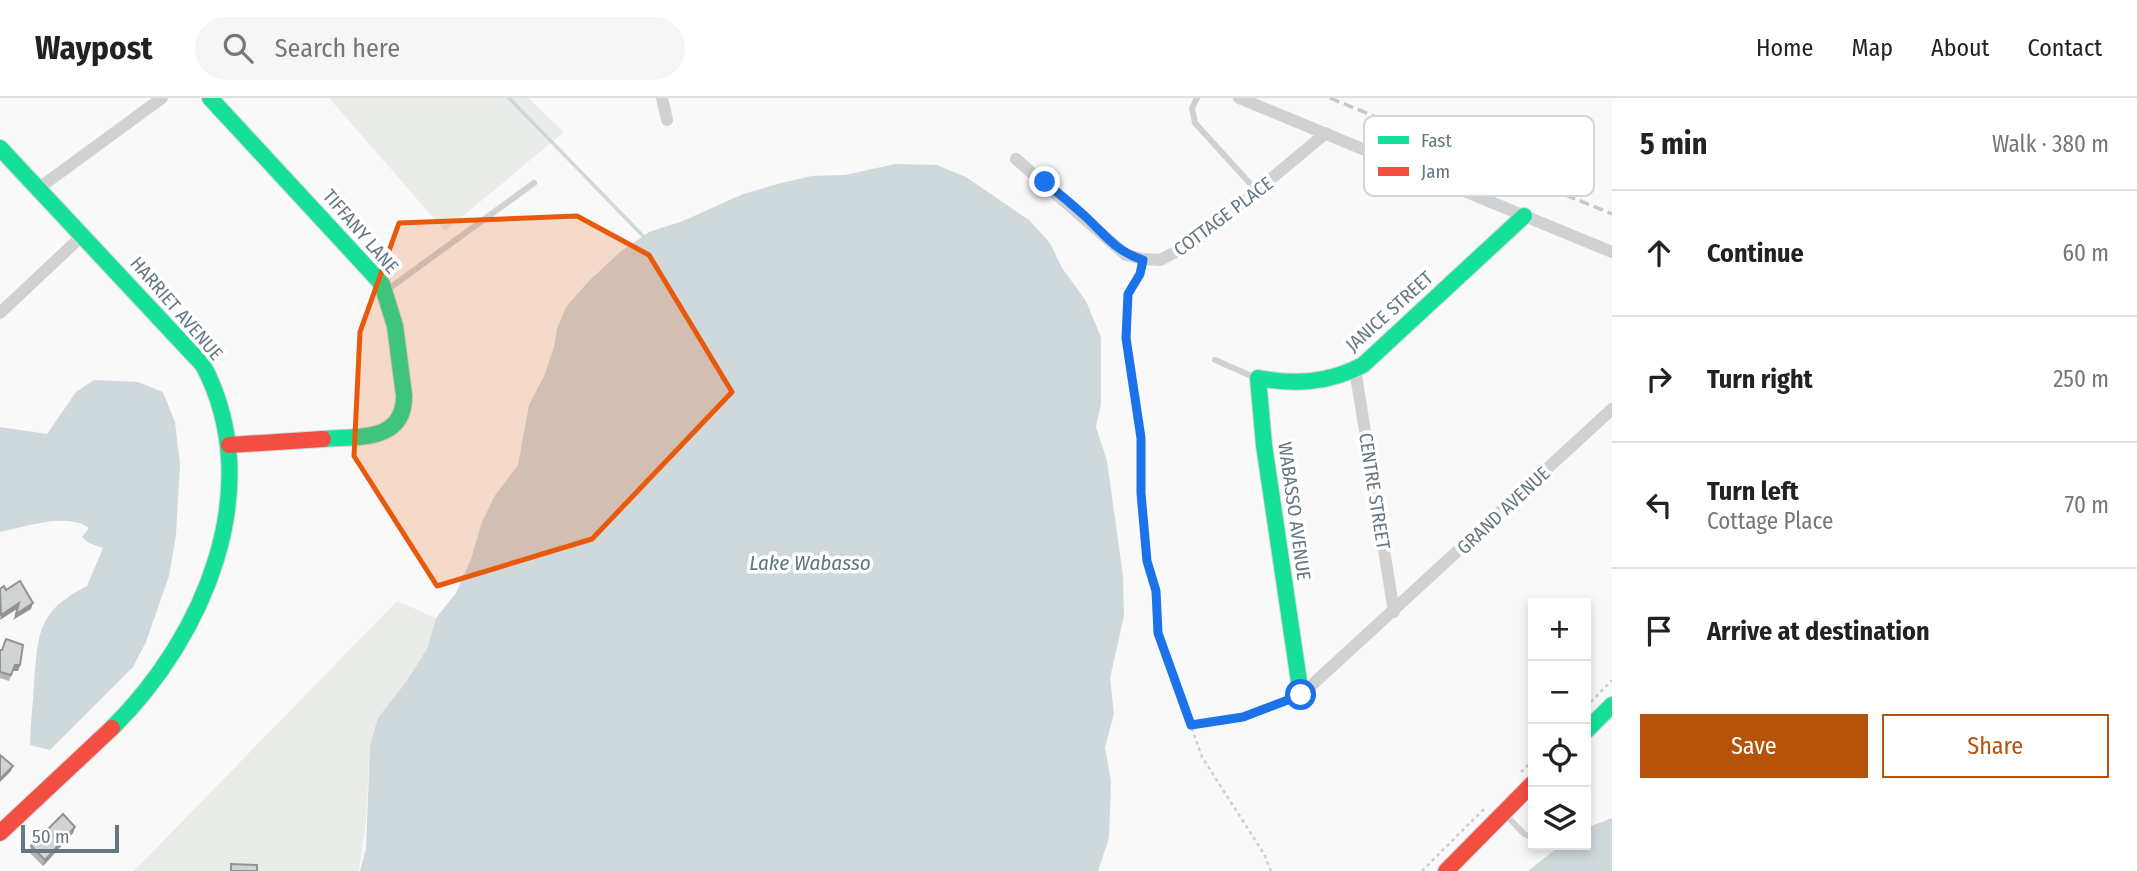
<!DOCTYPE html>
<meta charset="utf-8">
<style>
:root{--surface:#fff;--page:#f6f6f6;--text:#222;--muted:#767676;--line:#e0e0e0;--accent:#b45309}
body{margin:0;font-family:"Fira Sans Condensed",sans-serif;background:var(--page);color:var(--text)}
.controls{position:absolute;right:21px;bottom:21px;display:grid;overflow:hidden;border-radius:0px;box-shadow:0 4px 10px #0003}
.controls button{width:63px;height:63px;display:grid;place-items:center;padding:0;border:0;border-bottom:2px solid var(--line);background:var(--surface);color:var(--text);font:35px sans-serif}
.scale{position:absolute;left:21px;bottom:18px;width:98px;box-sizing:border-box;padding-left:7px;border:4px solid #647884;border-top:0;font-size:19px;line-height:24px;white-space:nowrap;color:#647884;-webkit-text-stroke:5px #fff;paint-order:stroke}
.stop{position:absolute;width:21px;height:21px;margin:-16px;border:5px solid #1a73e8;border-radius:50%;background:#fff}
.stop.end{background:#1a73e8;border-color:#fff;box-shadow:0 2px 7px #0008}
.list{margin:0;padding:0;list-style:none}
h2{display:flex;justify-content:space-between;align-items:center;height:91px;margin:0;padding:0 28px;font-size:30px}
h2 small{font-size:23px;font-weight:400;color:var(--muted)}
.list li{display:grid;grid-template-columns:46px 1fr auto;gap:21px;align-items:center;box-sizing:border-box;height:126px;padding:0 28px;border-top:2px solid var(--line)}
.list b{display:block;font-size:26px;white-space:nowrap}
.list p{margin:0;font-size:23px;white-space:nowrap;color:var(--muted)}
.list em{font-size:23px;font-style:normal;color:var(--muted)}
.actions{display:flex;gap:14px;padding:21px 28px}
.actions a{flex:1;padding:16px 0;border:2px solid var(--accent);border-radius:0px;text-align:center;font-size:24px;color:var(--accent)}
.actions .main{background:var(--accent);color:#fff}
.icon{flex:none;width:38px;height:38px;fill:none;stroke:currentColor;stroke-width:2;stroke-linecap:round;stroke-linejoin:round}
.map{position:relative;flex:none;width:1612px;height:773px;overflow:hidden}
header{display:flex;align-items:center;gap:42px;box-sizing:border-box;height:98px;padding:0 35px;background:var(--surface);border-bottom:2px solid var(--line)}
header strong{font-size:33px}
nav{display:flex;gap:38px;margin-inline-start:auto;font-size:24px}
.search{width:490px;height:63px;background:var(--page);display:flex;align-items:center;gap:18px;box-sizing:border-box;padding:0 24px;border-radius:38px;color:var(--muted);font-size:26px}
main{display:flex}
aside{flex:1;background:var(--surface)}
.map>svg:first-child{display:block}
.green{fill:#e9ece7}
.water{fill:#cfd9db}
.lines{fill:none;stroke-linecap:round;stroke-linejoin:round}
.stream{stroke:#cfd9db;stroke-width:3.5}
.fast-casing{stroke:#d5d6d7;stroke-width:18}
.jam-casing{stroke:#d5d6d7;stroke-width:18}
.path{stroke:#cececf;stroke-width:2.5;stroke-dasharray:3.5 3.5;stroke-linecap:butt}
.lane{stroke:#cfd1d2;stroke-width:6}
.street{stroke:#cfd1d2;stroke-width:12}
.fast{stroke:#16e098;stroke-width:16}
.jam{stroke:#f24e42;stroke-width:16}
.rail{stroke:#c5c7c9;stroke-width:3.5;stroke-dasharray:10 5;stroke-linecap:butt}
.wall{fill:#b4b5b6}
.shaded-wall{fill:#929494}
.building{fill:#d1d3d4;stroke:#929494;stroke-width:2}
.route{stroke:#1a73e8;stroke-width:9}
.marked{fill:#e8590c;fill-opacity:0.2;stroke:#e8590c;stroke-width:5;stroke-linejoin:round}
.labels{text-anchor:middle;stroke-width:7;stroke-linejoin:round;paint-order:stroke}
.street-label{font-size:19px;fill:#647884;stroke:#fff}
.water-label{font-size:21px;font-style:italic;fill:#5e777d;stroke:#fff}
.key{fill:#fff;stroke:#d0d6da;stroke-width:2}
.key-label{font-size:19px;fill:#647884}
</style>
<header>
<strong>Waypost</strong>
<div class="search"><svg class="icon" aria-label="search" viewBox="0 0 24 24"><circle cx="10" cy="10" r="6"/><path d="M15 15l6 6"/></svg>Search here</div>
<nav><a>Home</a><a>Map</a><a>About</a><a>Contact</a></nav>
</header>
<main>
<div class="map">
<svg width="1612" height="773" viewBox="0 0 1612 773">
<rect width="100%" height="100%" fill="#f9f9f9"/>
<path class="green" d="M 329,0 L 528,0 L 564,34 L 445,133 Z
M 397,503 L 436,520 L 427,551 L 370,647 L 366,722 L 359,773 L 134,773 Z"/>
<path class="water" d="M 895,66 L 937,67 L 966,79 L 1029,122 L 1050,145 L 1062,170 L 1086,203 L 1101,239 L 1101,306 L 1096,329 L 1107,363 L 1123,478 L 1124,518 L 1110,580 L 1114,616 L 1105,649 L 1111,684 L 1109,740 L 1098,773 L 360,773 L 366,751 L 370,647 L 378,620 L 406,584 L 427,551 L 436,520 L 456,495 L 471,461 L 482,424 L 494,399 L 518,367 L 529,307 L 545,276 L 554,249 L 557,231 L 566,209 L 589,183 L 620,154 L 649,134 L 683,123 L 743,96 L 781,85 L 812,78 L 845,77 Z
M 94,282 L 138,284 L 163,294 L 175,324 L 180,366 L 176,437 L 169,478 L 146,544 L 133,569 L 50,652 L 30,647 C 30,627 33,607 34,587 C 38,536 37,513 87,488 L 103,450 L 89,445 L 82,439 L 89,430 C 66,414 26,429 0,434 L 0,329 L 47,336 L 76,294 Z
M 1612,720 L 1612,773 L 1528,773 L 1561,747 L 1586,747 L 1586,730 Z"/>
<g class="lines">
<path class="stream" d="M 509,0 L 646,141"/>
<g class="fast-casing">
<path id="fast" d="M 210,0 L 382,186 L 395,228 L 404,297 C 405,345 357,338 323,341
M 0,50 L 203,267 C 268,390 204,539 112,630
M 1301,597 L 1264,347 L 1258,280 C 1295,287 1329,285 1363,267 L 1524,118
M 1586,633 L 1612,607"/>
</g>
<g class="jam-casing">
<path id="jam" d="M 229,347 L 323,341
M 0,735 L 112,630
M 1446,773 L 1533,685"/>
</g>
<path class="path" d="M 1141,173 L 1128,196 L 1126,240 L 1141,339 L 1141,395 L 1147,463 L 1156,493 L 1158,535 L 1202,659 L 1264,756 L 1271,773
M 1586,609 L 1612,582
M 1191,627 L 1243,619 L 1288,602
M 1521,674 L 1533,662
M 1422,773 L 1484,711"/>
<path class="lane" d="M 1197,0 L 1192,10 L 1195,25 L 1256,92
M 387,192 L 534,85
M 1215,262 L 1256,280
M 1505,716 L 1524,736 L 1533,739
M 1586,724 L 1590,731"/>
<path class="street" d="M 662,0 L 667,22
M 1239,0 L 1612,154
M 1016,61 L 1126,157 L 1143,161 L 1160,162 L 1195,144 L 1326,35
M 39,90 L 162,0
M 0,215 L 83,137
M 1355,271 L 1394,514
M 1301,597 L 1612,311"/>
<use href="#fast" class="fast"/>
<use href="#jam" class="jam"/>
<path class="rail" d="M 1330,0 L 1612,116"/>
</g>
<path class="wall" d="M 0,552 L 20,567 L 18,573 L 13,573 L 9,583 L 0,580 Z
M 75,729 L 73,735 L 43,768 L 29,754 L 31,748 Z"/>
<path class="shaded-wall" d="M 19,505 L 17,511 L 0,522 L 1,517 Z
M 33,505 L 31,511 L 13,522 L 16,516 Z
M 15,567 L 20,567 L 18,573 L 13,573 Z
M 13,668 L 11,673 L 0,684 L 0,681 Z
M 75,729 L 73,735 L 43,768 L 45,762 Z"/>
<path class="building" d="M 20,483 L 33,505 L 16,516 L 19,505 L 1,517 L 0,491 L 4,488 L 6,492 Z
M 6,541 L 23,547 L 20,567 L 15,567 L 11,577 L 0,574 L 0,552 L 2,552 Z
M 0,657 L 13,668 L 0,681 Z
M 63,716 L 75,729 L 45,762 L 31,748 Z
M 231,766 L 257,767 L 257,773 L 231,773 Z"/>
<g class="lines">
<path class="route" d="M 1045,84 C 1059,96 1073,107 1087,120 C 1107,139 1116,153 1143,162 L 1140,176 L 1128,196 L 1126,240 L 1141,340 L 1141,395 L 1147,463 L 1156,493 L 1158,535 L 1191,627 L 1243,619 L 1301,597"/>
</g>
<path class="marked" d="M 577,118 L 649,157 L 732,294 L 592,441 L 437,488 L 354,358 L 360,234 L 399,125 Z"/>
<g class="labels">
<g class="street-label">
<text transform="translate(1223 118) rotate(-37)" y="7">COTTAGE PLACE</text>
<text transform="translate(361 133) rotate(49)" y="7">TIFFANY LANE</text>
<text transform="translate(177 210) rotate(49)" y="7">HARRIET AVENUE</text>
<text transform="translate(1389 213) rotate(-42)" y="7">JANICE STREET</text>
<text transform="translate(1375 393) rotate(81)" y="7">CENTRE STREET</text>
<text transform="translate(1503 412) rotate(-43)" y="7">GRAND AVENUE</text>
<text transform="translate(1295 413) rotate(82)" y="7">WABASSO AVENUE</text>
</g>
<g class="water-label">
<text x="810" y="472">Lake Wabasso</text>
</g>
</g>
<rect x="1364" y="18" width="230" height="80" rx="10" class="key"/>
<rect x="1378" y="38" width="31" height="8" fill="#16e098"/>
<rect x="1378" y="69" width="31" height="9" fill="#f24e42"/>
<g class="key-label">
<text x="1421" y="49">Fast</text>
<text x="1421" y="80">Jam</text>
</g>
</svg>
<div class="controls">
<button>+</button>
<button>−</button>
<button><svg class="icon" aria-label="locate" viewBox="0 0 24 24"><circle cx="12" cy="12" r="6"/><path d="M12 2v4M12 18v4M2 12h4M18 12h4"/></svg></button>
<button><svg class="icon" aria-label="layers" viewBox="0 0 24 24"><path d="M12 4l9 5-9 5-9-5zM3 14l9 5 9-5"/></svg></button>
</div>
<div class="scale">50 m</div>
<div class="stop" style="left:1301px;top:597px"></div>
<div class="stop end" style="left:1045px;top:84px"></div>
</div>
<aside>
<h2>5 min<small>Walk · 380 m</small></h2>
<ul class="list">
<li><svg class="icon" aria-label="ahead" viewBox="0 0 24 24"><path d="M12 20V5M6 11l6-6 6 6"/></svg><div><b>Continue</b></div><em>60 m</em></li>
<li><svg class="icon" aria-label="right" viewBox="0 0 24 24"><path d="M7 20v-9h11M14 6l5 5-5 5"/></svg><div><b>Turn right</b></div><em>250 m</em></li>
<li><svg class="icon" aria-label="left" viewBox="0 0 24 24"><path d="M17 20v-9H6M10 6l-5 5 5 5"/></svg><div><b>Turn left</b><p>Cottage Place</p></div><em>70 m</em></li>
<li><svg class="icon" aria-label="arrive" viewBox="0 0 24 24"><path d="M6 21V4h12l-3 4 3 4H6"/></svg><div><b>Arrive at destination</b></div></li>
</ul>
<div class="actions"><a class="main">Save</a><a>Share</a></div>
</aside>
</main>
